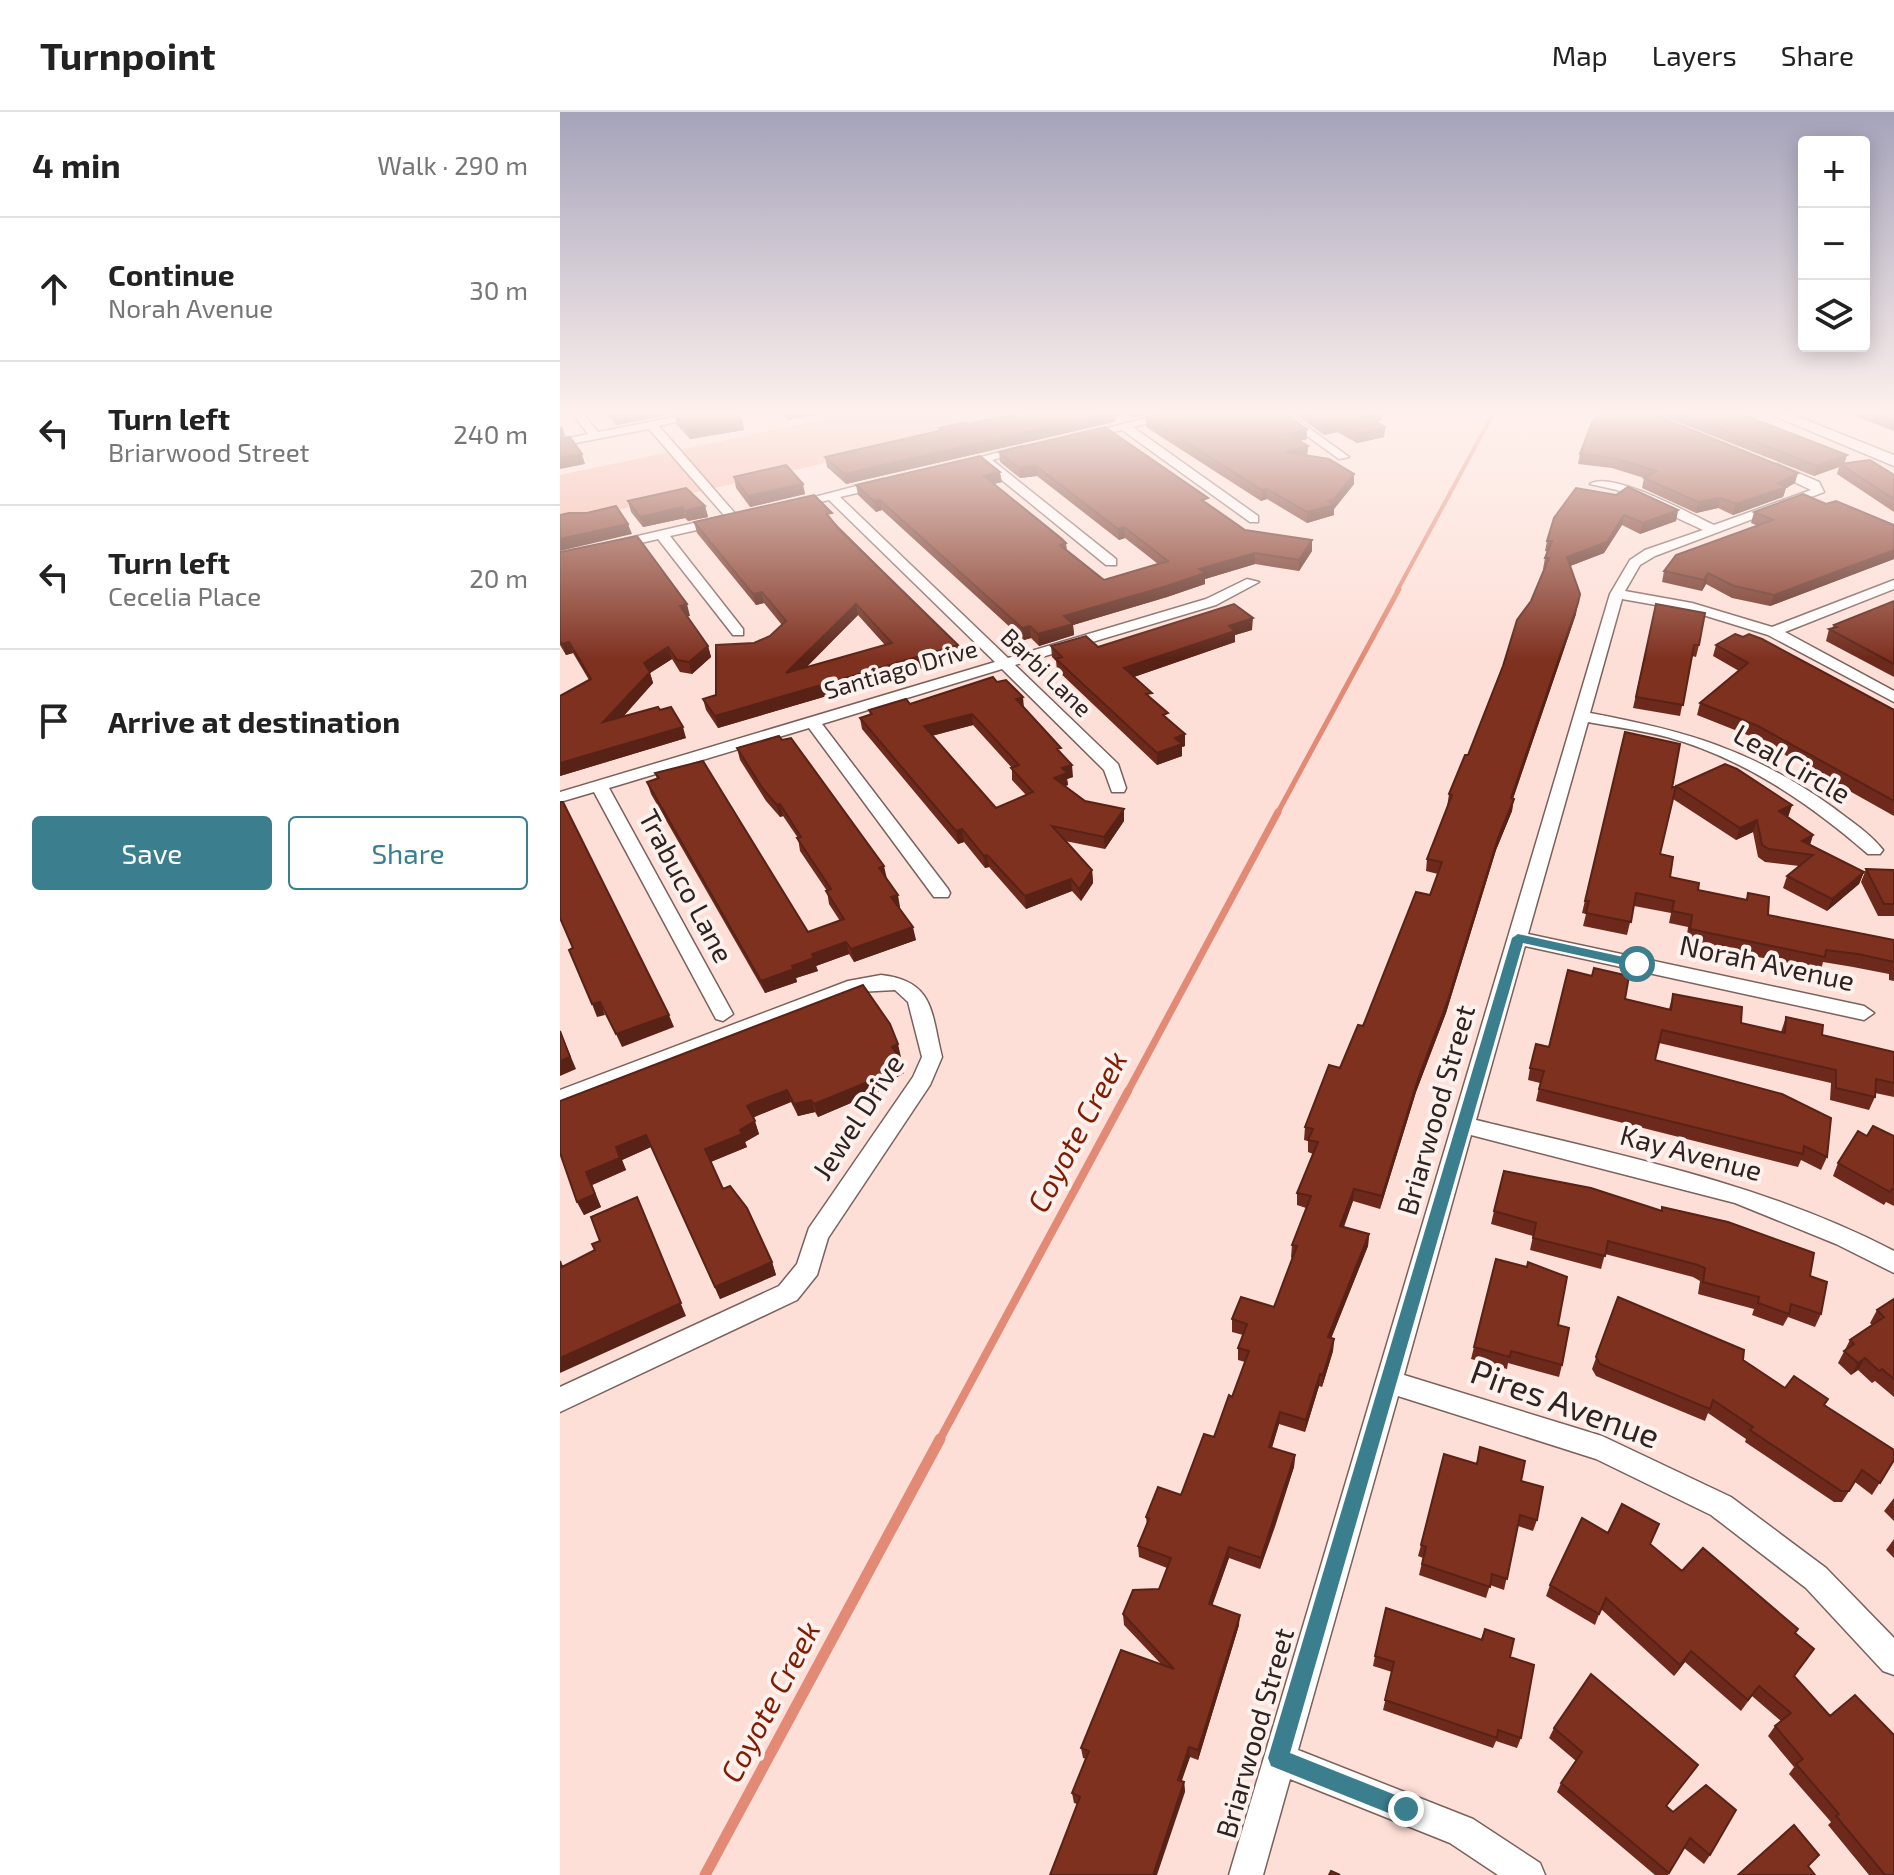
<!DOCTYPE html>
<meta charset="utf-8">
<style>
:root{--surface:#fff;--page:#f6f6f6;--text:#222;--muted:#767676;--line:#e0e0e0;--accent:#3b7f8e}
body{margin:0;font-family:"Exo 2",sans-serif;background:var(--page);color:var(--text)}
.controls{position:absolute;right:24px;top:24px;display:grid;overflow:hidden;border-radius:8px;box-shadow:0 4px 20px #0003}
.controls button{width:72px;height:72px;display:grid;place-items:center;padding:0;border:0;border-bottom:2px solid var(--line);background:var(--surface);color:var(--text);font:40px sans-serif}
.stop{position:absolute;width:24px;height:24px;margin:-18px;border:6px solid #3b7f8e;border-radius:50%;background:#fff}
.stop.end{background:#3b7f8e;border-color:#fff;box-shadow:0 2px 8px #0008}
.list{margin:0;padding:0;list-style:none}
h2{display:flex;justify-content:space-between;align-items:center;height:104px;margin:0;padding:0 32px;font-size:34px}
h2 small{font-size:26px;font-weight:400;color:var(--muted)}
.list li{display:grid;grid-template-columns:52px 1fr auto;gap:24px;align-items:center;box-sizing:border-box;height:144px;padding:0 32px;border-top:2px solid var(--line)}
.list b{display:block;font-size:30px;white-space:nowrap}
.list p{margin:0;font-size:26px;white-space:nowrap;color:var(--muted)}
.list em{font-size:26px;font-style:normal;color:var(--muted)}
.actions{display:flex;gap:16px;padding:24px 32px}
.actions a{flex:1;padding:18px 0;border:2px solid var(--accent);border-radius:8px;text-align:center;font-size:28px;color:var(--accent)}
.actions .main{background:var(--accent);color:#fff}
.icon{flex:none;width:44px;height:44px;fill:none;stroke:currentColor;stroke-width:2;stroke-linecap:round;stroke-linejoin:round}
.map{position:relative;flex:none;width:1334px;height:1763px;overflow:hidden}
header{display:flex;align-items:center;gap:48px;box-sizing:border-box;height:112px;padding:0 40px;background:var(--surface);border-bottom:2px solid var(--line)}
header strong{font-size:38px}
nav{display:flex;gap:44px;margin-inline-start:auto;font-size:28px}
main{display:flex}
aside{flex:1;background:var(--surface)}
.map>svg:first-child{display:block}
.green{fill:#f4b3a4}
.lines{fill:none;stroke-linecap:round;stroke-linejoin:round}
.stream-far4{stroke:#e28a76;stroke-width:4}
.stream-far3{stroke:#e28a76;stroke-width:5}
.stream-far2{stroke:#e28a76;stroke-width:7}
.stream-far1{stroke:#e28a76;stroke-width:8}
.stream{stroke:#e28a76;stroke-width:11}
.street-casing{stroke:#7b615b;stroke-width:3}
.secondary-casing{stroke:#7b615b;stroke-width:3}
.street{fill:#fff;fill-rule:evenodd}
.secondary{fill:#fff;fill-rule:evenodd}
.wall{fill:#6d2a1c;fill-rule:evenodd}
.shaded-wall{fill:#592216}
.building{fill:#7f3120;stroke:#592216;stroke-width:2;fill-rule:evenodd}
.route{fill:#3b7f8e}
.labels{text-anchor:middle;stroke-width:8;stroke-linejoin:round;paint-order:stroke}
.far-street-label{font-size:24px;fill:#2e2321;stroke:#fdf1ee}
.street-label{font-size:28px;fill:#2e2321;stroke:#fdf1ee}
.water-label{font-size:30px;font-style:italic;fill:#821b02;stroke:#fdf1ee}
.near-street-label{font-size:34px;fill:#2e2321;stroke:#fdf1ee}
</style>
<header>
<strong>Turnpoint</strong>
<nav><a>Map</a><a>Layers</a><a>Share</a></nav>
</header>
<main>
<aside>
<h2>4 min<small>Walk · 290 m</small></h2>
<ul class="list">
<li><svg class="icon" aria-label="ahead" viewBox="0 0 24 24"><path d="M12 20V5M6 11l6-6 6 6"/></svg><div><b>Continue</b><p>Norah Avenue</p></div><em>30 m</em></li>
<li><svg class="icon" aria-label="left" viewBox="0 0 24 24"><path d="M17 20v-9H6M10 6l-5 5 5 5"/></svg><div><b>Turn left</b><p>Briarwood Street</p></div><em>240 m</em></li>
<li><svg class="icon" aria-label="left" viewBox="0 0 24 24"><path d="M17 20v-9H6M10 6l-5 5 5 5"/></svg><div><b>Turn left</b><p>Cecelia Place</p></div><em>20 m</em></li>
<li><svg class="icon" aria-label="arrive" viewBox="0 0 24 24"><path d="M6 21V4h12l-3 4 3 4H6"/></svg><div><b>Arrive at destination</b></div></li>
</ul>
<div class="actions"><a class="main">Save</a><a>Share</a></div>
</aside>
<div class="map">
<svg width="1334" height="1763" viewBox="0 0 1334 1763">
<rect width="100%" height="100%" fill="#fddfd7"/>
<path class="green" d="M 299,300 L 490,300 L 0,411 L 0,363 Z"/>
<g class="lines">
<path class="stream-far4" d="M 837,479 L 934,300"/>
<path class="stream-far3" d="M 717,702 L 839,477"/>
<path class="stream-far2" d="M 567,981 L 718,700"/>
<path class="stream-far1" d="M 379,1329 L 568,979"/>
<path class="stream" d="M 145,1763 L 380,1327"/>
<g class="street-casing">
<path id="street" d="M 11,300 L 22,300 L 38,320 L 140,300 L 160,300 L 99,314 L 179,406 L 169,409 L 89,317 L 0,334 L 0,328 L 28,322 Z
M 611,300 L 630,300 L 573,315 L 698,404 L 698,410 L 690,410 L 562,318 L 522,327 L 516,324 Z
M 714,300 L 727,300 L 789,345 L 779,347 Z
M 463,334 L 469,337 L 467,339 L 432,348 L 556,447 L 556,453 L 546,453 L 421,351 L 397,357 L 391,353 Z
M 1209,352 L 1217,352 L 1259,370 L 1264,380 L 1095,444 L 1080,453 L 1065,479 L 1132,491 L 1212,515 L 1334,468 L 1334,477 L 1225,520 L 1334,579 L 1334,590 L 1208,523 L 1130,499 L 1062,487 L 1030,601 C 1126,619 1190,637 1271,694 C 1288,707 1310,721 1323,738 L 1320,742 L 1308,742 C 1248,690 1183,646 1107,625 C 1081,618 1054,615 1028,610 L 968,822 L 1304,894 L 1314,901 L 1304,908 L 965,834 L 916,1008 C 1059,1043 1203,1071 1334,1139 L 1334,1161 L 1276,1132 L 1175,1091 L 911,1023 L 844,1263 L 1042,1324 L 1171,1385 L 1266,1456 L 1334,1526 L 1334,1563 L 1323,1559 L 1246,1476 L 1151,1403 L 1036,1347 L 838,1284 L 738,1638 L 913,1707 L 980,1751 L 985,1763 L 938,1763 L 890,1731 L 730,1667 L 703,1763 L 669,1763 L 1050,482 L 1070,448 L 1085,438 L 1143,418 L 1057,378 L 1030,372 C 1051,358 1130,402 1154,413 L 1251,378 L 1209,358 Z
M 323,367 L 329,371 L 327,374 L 280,385 L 448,546 L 646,487 L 687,467 L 699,470 L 656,493 L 455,553 L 558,652 L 566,676 L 564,680 L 552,680 L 544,658 L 442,557 L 262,612 L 388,777 L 390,781 L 388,785 L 374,785 L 249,616 L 49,676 L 173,902 L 163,909 L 156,907 L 34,680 L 0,690 L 0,680 L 435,550 L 269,388 L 234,396 L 228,392 Z
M 160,405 L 164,406 L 164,412 L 110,424 L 183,517 L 183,523 L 173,523 L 98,427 L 0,450 L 0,442 Z
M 321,863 C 375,869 371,901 382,945 L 370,973 L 268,1126 L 257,1163 L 237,1188 L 0,1300 L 0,1275 L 219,1174 L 237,1152 L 249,1116 L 353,965 L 362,945 L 348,890 L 335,878 L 298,880 L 0,995 L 0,978 L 288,869 Z"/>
</g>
<g class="secondary-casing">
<path id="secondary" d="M 1205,300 L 1226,300 L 1334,343 L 1334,354 Z"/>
</g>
<use href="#street" class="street"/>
<use href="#secondary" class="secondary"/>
</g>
<path class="wall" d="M 45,300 L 125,300 L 56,313 Z
M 219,300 L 273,300 L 228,308 Z
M 465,300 L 561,300 L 554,310 L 286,372 L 267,355 L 265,345 L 380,319 L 379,316 L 409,312 Z
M 563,300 L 599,300 L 572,306 Z
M 732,300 L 822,300 L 822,308 L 817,310 L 825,315 L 824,325 L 797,331 L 777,320 L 764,323 Z
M 1092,300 L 1176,300 L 1287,343 L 1284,351 L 1334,363 L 1334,400 L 1277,362 L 1279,355 L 1254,364 Z
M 1284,300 L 1334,300 L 1334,319 Z
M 115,303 L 182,308 L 184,318 L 130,327 L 117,313 Z
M 586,305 L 747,327 L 739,329 L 748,334 L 747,343 L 794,362 L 794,372 L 774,397 L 774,403 L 747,411 L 707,387 L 701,389 L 586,315 Z
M 439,340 L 648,392 L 685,418 L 752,428 L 752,439 L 739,459 L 695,452 L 645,467 L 645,472 L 607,485 L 513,513 L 514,523 L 479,534 L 471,526 L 464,528 L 322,398 L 316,400 L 298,383 L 296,373 L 442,370 L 434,372 L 506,431 L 507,438 L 544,468 L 598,452 L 565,426 L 559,428 L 477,364 L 460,366 L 440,350 Z
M 1020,342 L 1235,371 L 1226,376 L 1223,385 L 1173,403 L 1158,396 L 1136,401 L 1082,376 L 1084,366 L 1052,356 L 1018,352 Z
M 174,365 L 245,382 L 190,395 L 176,376 Z
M 68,389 L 145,394 L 148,405 L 128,409 L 125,406 L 83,415 L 71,400 Z
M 1266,392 L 1334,413 L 1334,447 L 1210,494 L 1172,486 L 1146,472 L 1142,479 L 1102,470 L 1104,459 L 1198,414 L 1191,411 L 1194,400 Z
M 1118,398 L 1116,409 L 1080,422 L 1062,413 L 1044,441 L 1010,454 L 1016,502 L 953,687 L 952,699 L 936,738 L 886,901 L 856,980 L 820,1097 L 793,1089 L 784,1115 L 809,1122 L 808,1134 L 771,1226 L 774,1227 L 773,1239 L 762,1275 L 759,1274 L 745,1320 L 719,1312 L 712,1336 L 735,1343 L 734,1355 L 715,1415 L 700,1457 L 669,1446 L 652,1493 L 679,1513 L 638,1648 L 630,1645 L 621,1669 L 624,1670 L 625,1680 L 517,1692 L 514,1691 L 512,1681 L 526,1647 L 523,1646 L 521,1636 L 601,1552 L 564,1513 L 563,1502 L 599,1477 L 607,1456 L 579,1445 L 578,1434 L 587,1413 L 586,1405 L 621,1383 L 654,1325 L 672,1285 L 685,1250 L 678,1248 L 678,1236 L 683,1223 L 672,1220 L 672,1207 L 714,1195 L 732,1146 L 731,1145 L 732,1133 L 746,1096 L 737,1093 L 737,1081 L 753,1042 L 748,1040 L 748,1029 L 744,1028 L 745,1015 L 780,956 L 870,783 L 878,762 L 866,759 L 867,747 L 887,695 L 889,682 L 908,643 L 985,457 L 983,457 L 985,446 L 988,440 L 985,439 L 987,429 L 994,406 Z
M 134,410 L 274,410 L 398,533 L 400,545 L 158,616 L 146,598 L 143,587 L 156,583 L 194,531 L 210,524 L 222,513 L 204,491 L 196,493 L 137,421 ZM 298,503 L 325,533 L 246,555 Z
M 0,440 L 130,504 L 127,504 L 148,534 L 151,545 L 132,562 L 120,560 L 112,547 L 90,561 L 93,571 L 63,605 L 100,598 L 126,626 L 0,664 L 29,568 L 13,541 L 6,543 L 0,533 Z
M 1334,489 L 1334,565 L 1266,529 L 1269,517 L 1272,516 L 1274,513 Z
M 1096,492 L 1139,533 L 1136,545 L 1132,544 L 1120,604 L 1073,596 Z
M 692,518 L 675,523 L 675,530 L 574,565 L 608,607 L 625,634 L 622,635 L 622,644 L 597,653 L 497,558 L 496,549 L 492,545 L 491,534 L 538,535 Z
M 1156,533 L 1334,598 L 1334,704 L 1195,626 L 1137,603 L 1140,591 L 1179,559 L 1153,544 Z
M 350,592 L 464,595 L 502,643 L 513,665 L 507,667 L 508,673 L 505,674 L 525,689 L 564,697 L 564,709 L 545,737 L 505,729 L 532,758 L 533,771 L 521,789 L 512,779 L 466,797 L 429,755 L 425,756 L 404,730 L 398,732 L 302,617 L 300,606 L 310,603 L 309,598 ZM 413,613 L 452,656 L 452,668 L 466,683 L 436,696 L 372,624 Z
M 1065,620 L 1112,676 L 1165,652 L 1232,693 L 1228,705 L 1253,723 L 1250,732 L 1304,760 L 1299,772 L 1267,799 L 1223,776 L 1227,764 L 1239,754 L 1205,750 L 1198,745 L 1193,720 L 1176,728 L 1113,687 L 1100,742 L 1110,765 L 1138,778 L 1186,788 L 1188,781 L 1208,803 L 1334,828 L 1334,869 L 1329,868 L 1329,862 L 1293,855 L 1263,850 L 1261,858 L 1126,830 L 1128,815 L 1109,811 L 1111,801 L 1074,794 L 1067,823 L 1023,814 L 1026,802 L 1022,801 Z
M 177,636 L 326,767 L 340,795 L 339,796 L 356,828 L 294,850 L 289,842 L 256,854 L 258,859 L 236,866 L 237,870 L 205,881 L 91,682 L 87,670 L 97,667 L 95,661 L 248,820 L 280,809 L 269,792 L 267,779 L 240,739 L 238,726 L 223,704 L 220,705 L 206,689 L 180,648 Z
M 1306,757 L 1334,758 L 1334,804 L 1318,804 L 1301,770 Z
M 1113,882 L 1181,911 L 1221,920 L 1226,905 L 1262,923 L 1333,940 L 1334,939 L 1334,985 L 1315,981 L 1315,985 L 1309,998 L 1270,988 L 1271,971 L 1099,931 L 1095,948 L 1267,1045 L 1261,1058 L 1241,1048 L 1238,1055 L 976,989 L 980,971 L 968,968 L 970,956 L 989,935 L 1065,887 L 1109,897 Z
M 341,945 L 339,946 L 344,961 L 332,968 L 333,973 L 258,1005 L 255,1000 L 238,1004 L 231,990 L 197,1004 L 193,1006 L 199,1022 L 185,1030 L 187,1035 L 151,1050 L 163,1077 L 212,1150 L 216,1163 L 160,1187 L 91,1035 L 62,1048 L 66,1058 L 32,1073 L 41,1095 L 24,1103 L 17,1090 L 0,1041 Z
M 1307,1024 L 1334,1024 L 1334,1094 L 1326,1090 L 1324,1093 L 1273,1064 L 1278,1051 Z
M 934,1099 L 1250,1164 L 1261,1202 L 1255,1215 L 1228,1205 L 1223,1214 L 1192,1203 L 1194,1197 L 1138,1182 L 1140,1169 L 1133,1165 L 1045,1142 L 1041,1157 L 970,1138 L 973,1124 L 931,1112 Z
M 936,1147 L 998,1213 L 1002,1253 L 999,1265 L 948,1251 L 947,1257 L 911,1247 Z
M 1058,1185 L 1183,1248 L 1225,1276 L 1265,1293 L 1334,1348 L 1312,1383 L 1295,1370 L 1282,1390 L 1274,1390 L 1185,1330 L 1186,1327 L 1148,1301 L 1145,1309 L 1036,1264 L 1032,1257 Z
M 1334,1187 L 1334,1285 L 1315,1269 L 1312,1271 L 1298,1258 L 1291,1263 L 1278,1251 L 1290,1228 L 1312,1213 L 1310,1211 L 1317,1198 Z
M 961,1369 L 977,1408 L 973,1419 L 958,1414 L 944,1478 L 930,1473 L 926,1486 L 859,1463 L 863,1446 L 858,1444 L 861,1433 Z
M 1334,1386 L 1334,1409 L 1324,1399 Z
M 1048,1421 L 1090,1432 L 1122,1459 L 1235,1521 L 1234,1564 L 1334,1763 L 1309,1763 L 1268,1713 L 1271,1710 L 1229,1662 L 1234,1655 L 1208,1624 L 1215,1614 L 1221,1609 L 1192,1584 L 1181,1599 L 1125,1550 L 1114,1564 L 1041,1497 L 1035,1513 L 986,1484 L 990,1473 Z
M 1334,1427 L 1334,1446 L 1326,1438 Z
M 925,1517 L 950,1545 L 961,1626 L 957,1636 L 936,1629 L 933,1636 L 823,1598 L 832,1560 L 813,1554 L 815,1544 L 921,1527 Z
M 994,1616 L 1138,1653 L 1107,1694 L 1150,1743 L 1144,1752 L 1124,1736 L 1108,1763 L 1095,1763 L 997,1680 L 1001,1671 L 1016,1649 L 989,1626 Z"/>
<path class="shaded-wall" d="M 72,300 L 125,300 L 56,313 L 53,303 Z
M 226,300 L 273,300 L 228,308 Z
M 554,300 L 561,300 L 554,310 L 286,372 L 284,362 Z
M 572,300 L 599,300 L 572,306 Z
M 820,300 L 822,300 L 822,308 L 806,315 L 807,305 Z
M 182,308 L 184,318 L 130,327 L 127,317 Z
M 777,310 L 777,320 L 764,323 L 764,313 Z
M 2,314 L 5,324 L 0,325 L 0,315 Z
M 825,315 L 824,325 L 797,331 L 798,322 Z
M 747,317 L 747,327 L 727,332 L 727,322 Z
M 748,334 L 747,344 L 725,340 Z
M 22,342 L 25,352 L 0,357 L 0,346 Z
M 1287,343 L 1284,353 L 1280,352 L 1279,355 L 1254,364 L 1257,354 Z
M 476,354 L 477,364 L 460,366 L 459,356 Z
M 440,360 L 442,370 L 425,374 L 424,364 Z
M 1238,361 L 1235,371 L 1226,376 L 1223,385 L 1173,403 L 1176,392 Z
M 794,362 L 794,372 L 774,397 L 774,403 L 747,411 L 747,400 L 768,389 Z
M 243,372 L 245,382 L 190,395 L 188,384 Z
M 707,377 L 707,387 L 701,389 L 702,378 Z
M 1160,386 L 1158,396 L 1136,401 L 1138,390 Z
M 320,388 L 322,398 L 316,400 L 314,389 Z
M 145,394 L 148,405 L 128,409 L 125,399 Z
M 122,395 L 125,406 L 83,415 L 80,405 Z
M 1118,398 L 1116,409 L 1080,422 L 1083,411 Z
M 1064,403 L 1062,413 L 1044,441 L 1005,456 L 1007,445 Z
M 68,412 L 72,422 L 0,439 L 0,427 Z
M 564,415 L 565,426 L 559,428 L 558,417 Z
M 752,428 L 752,439 L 739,459 L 739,448 Z
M 1334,438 L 1334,447 L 1210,494 L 1214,483 Z
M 695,441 L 695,452 L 645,467 L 645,472 L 607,485 L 513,513 L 514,523 L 479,534 L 478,522 L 504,504 L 639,457 Z
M 1148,461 L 1146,472 L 1142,479 L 1144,468 Z
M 202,480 L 204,491 L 196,493 L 193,482 Z
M 1020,482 L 1016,502 L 949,698 L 951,686 Z
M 127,492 L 130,504 L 123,505 L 120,494 Z
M 296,492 L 298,503 L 229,573 L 226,561 Z
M 693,506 L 692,518 L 675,523 L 675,530 L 565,568 L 564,556 L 669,514 Z
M 470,514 L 471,526 L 464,528 L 462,516 Z
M 9,530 L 13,541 L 6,543 L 2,532 Z
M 398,533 L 400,545 L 158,616 L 155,604 Z
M 148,534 L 151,545 L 132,562 L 129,550 Z
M 108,535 L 112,547 L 90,561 L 93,571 L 47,622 L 43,610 L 84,551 Z
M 463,585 L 464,596 L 456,587 Z
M 412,602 L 413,613 L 366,625 L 364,614 Z
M 123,615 L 126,626 L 0,664 L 0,651 Z
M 625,622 L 625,634 L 622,635 L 622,644 L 597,653 L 597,641 L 615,626 Z
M 512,653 L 513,665 L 507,667 L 508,673 L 495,678 L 494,666 L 502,656 Z
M 954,687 L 952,699 L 936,738 L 886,901 L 856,980 L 820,1097 L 822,1084 L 858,967 L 938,726 Z
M 220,692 L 223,704 L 220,705 L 217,693 Z
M 1232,693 L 1228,705 L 1219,699 Z
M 564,697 L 564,709 L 545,737 L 544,725 Z
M 1197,708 L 1193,720 L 1176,728 L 1180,716 Z
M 402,717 L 404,730 L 398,732 L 396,719 Z
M 1253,723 L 1249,736 L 1242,729 Z
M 427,743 L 429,755 L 425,756 L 424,744 Z
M 324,754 L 327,767 L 319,756 Z
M 532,758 L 533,771 L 521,789 L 519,777 Z
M 1304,760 L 1299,772 L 1267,799 L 1272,787 Z
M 511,767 L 512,779 L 466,797 L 465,784 Z
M 338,783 L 340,795 L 334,797 L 331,785 Z
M 353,815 L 356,828 L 294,850 L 291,837 Z
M 286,830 L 289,842 L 256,854 L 258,859 L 236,866 L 237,870 L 205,881 L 201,869 L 232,854 L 252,842 Z
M 40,890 L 45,903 L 37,905 L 32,892 Z
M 109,903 L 114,915 L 62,935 L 56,922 Z
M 0,919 L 16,957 L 0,964 Z
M 338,932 L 341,945 L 335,948 L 332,935 Z
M 341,948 L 344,961 L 332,968 L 333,973 L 258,1005 L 254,992 L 327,956 Z
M 227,978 L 231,990 L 191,1006 L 187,994 Z
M 251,988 L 255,1000 L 238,1004 L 234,992 Z
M 195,1009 L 199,1022 L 185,1030 L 187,1035 L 150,1050 L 145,1037 Z
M 86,1023 L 91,1035 L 62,1048 L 66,1058 L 32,1073 L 41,1095 L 24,1103 L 17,1090 L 26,1060 L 56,1035 Z
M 794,1077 L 793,1089 L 779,1126 L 780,1114 Z
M 82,1098 L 126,1204 L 0,1261 L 0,1246 Z
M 809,1122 L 808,1134 L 767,1237 L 768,1225 Z
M 212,1150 L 216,1163 L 160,1187 L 155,1175 Z
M 774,1227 L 773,1239 L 762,1275 L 763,1263 Z
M 1305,1246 L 1298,1258 L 1291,1263 L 1298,1251 Z
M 760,1262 L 759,1274 L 745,1320 L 746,1308 Z
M 720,1300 L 719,1312 L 708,1347 L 709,1335 Z
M 735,1343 L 734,1355 L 700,1457 L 701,1446 Z
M 669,1435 L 669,1446 L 649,1503 L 649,1492 Z
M 680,1503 L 679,1513 L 638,1648 L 638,1638 Z
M 1131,1539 L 1125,1550 L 1114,1564 L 1120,1553 Z
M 629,1635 L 630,1645 L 619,1677 L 618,1668 Z
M 624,1670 L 625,1680 L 597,1763 L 593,1763 Z"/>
<path class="building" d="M 50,300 L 72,300 L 53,303 Z
M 131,300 L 173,300 L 182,308 L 127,317 L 115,303 Z
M 465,300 L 554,300 L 284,362 L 265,345 L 383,318 L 379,316 L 406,310 L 409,312 Z
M 605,300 L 723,300 L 747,317 L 727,322 L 748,334 L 725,340 L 769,347 L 794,362 L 774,387 L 768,389 L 774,393 L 747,400 L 707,377 L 702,378 L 586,305 Z
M 745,300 L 820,300 L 807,305 L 825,315 L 798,322 L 777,310 L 764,313 Z
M 1041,300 L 1088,300 L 1238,361 L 1218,371 L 1226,375 L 1176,392 L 1160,386 L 1138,390 L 1084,366 L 1096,359 L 1054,346 L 1020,342 L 1032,310 Z
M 1119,300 L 1176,300 L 1287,343 L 1257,354 Z
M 1312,300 L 1334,300 L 1334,308 Z
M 545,315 L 648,386 L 642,388 L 685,418 L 752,428 L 739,448 L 695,441 L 639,457 L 645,461 L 607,474 L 504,504 L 513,512 L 478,522 L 470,514 L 462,516 L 320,388 L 314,389 L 296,373 L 420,344 L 440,360 L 424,364 L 502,427 L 506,431 L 500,433 L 544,468 L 608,449 L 564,415 L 558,417 L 476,354 L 459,356 L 439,340 Z
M 10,325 L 22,342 L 0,346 L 0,326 Z
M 1310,348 L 1334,363 L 1334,387 L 1280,352 Z
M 226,353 L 243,372 L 188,384 L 174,365 Z
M 1068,375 L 1118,398 L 1083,411 L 1064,403 L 1047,430 L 1007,445 L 1020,482 L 1018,491 L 951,686 L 954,687 L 938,726 L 888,888 L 858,967 L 822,1084 L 794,1077 L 780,1114 L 809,1122 L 768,1225 L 774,1227 L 763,1263 L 760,1262 L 746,1308 L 720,1300 L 709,1335 L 735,1343 L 715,1403 L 701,1446 L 669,1435 L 649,1492 L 680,1503 L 638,1638 L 629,1635 L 618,1668 L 624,1670 L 593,1763 L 490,1763 L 520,1685 L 512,1681 L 529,1639 L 521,1636 L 561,1538 L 614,1557 L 563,1502 L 573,1478 L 599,1477 L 611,1446 L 578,1434 L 589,1407 L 586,1405 L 598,1375 L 621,1383 L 644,1322 L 654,1325 L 669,1283 L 672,1285 L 689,1239 L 678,1236 L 687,1212 L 672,1207 L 681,1185 L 714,1195 L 737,1134 L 732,1133 L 751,1084 L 737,1081 L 758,1030 L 748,1028 L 753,1017 L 745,1015 L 769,953 L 780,956 L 798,913 L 803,914 L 856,780 L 870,783 L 882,750 L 867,747 L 892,683 L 889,682 L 905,643 L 908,643 L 943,554 L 957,508 L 971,489 L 989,446 L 985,446 L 992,429 L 987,429 L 994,406 L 1016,376 L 1056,383 Z
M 126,376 L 145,394 L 125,399 L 122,395 L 80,405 L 68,389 Z
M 1243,382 L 1266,392 L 1276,389 L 1334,413 L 1334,438 L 1214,483 L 1174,474 L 1148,461 L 1144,468 L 1104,459 L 1116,443 L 1213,408 L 1194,400 Z
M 254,383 L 272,401 L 267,402 L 278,416 L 398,533 L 155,604 L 143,587 L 156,583 L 156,533 L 194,531 L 210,524 L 226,509 L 202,480 L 193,482 L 134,410 ZM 296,492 L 332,531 L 226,561 Z
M 56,394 L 68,412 L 0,427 L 0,403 L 9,401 L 27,401 Z
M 77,424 L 127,492 L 120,494 L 148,534 L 129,550 L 117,548 L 108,535 L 84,551 L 90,560 L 43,610 L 98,595 L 100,598 L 111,595 L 123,615 L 0,651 L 0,584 L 31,567 L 9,530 L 2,532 L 0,529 L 0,440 Z
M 1334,489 L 1334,552 L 1269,517 L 1277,515 L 1274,513 Z
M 674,492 L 693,506 L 669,514 L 675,519 L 564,556 L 592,581 L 586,582 L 608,601 L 603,603 L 625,622 L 615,626 L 622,632 L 597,641 L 496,547 L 502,545 L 491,534 L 526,524 L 538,535 Z
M 1096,492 L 1145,501 L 1139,533 L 1134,533 L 1123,593 L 1076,585 Z
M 1175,522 L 1183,525 L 1189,522 L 1202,527 L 1334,598 L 1334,689 L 1198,614 L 1140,591 L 1188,551 L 1156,533 Z
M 433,565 L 437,570 L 446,568 L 463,585 L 456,587 L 501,636 L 497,637 L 512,653 L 502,656 L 507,661 L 494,666 L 525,689 L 564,697 L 544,725 L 492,714 L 532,758 L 519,777 L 511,767 L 465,784 L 427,743 L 424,744 L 402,717 L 396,719 L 300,606 L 312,602 L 309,598 L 346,587 L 350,592 ZM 412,602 L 459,653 L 451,656 L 473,680 L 436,696 L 364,614 Z
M 1065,620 L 1120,632 L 1112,676 L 1165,652 L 1177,657 L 1232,693 L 1219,699 L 1253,723 L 1242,729 L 1304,760 L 1272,787 L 1227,764 L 1253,743 L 1209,737 L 1202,733 L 1197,708 L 1180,716 L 1116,674 L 1100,742 L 1113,745 L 1110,765 L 1139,771 L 1138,778 L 1187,788 L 1188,781 L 1209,785 L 1208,803 L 1334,828 L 1334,850 L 1298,842 L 1266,838 L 1265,845 L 1130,817 L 1132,803 L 1112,799 L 1114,789 L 1076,781 L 1071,810 L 1026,801 L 1029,789 L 1025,789 Z
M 219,624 L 222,628 L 231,626 L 324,754 L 319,756 L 338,783 L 331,785 L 353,815 L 291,837 L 286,830 L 252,842 L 254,846 L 232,854 L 234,857 L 201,869 L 87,670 L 99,666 L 95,661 L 143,649 L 248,820 L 284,807 L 266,779 L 271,777 L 237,726 L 241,725 L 220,692 L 217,693 L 203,677 L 177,636 Z
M 0,690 L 3,690 L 109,903 L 56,922 L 40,890 L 32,892 L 9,838 L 13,836 L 0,806 Z
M 1306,757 L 1334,758 L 1334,792 L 1324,792 Z
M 1034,856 L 1069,864 L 1065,887 L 1111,898 L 1113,882 L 1182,895 L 1181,911 L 1225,921 L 1226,905 L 1263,913 L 1262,923 L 1334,940 L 1334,971 L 1316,967 L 1315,985 L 1276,976 L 1276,958 L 1102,918 L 1095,948 L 1222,982 L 1271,1006 L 1267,1045 L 1244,1034 L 1243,1042 L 979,977 L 984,959 L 970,956 L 976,932 L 989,935 L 1008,858 L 1032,864 Z
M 303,873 L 330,912 L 338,932 L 332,935 L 341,948 L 327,956 L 330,961 L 254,992 L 251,988 L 234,992 L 227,978 L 193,991 L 187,994 L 195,1009 L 180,1018 L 182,1022 L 145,1037 L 163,1077 L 170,1074 L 187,1096 L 212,1150 L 155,1175 L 86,1023 L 56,1035 L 60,1046 L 26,1060 L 35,1082 L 17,1090 L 0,1041 L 0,989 Z
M 0,919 L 10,945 L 0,949 Z
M 1313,1014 L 1334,1024 L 1334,1078 L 1332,1077 L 1330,1080 L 1278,1051 L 1298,1019 L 1307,1024 Z
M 944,1059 L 1031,1076 L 1102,1099 L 1102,1095 L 1168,1110 L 1254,1141 L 1250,1164 L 1267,1170 L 1261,1202 L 1231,1192 L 1229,1202 L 1198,1191 L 1199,1185 L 1143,1170 L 1145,1156 L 1138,1153 L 1048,1129 L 1045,1144 L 973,1126 L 976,1111 L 934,1099 Z
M 77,1085 L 121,1191 L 0,1246 L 0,1149 L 2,1155 L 35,1138 L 32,1132 L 40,1129 L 31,1105 Z
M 936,1147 L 967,1155 L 968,1150 L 1007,1165 L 998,1213 L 1009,1216 L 1002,1253 L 951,1239 L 950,1245 L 914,1235 Z
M 1058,1185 L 1184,1238 L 1183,1248 L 1225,1276 L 1234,1264 L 1268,1287 L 1264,1293 L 1334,1338 L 1334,1348 L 1320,1371 L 1302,1358 L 1289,1379 L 1281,1379 L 1190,1318 L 1193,1315 L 1153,1288 L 1150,1297 L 1040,1252 L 1036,1245 Z
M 1334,1187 L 1334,1267 L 1322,1257 L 1319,1259 L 1305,1246 L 1298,1251 L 1284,1239 L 1294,1232 L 1290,1228 L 1324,1205 L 1317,1198 Z
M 920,1335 L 965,1349 L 961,1369 L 983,1375 L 977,1408 L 960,1403 L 947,1467 L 932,1462 L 930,1475 L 862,1452 L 866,1435 L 861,1433 L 884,1342 L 917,1352 Z
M 1062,1392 L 1099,1412 L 1090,1432 L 1122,1459 L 1143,1436 L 1238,1517 L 1235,1521 L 1254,1537 L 1234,1564 L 1270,1604 L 1295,1583 L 1334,1623 L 1334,1763 L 1325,1763 L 1276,1704 L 1279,1702 L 1236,1652 L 1243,1647 L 1215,1614 L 1231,1601 L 1199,1574 L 1188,1588 L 1131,1539 L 1120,1553 L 1046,1486 L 1039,1502 L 990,1473 L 1022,1406 L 1048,1421 Z
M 826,1496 L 922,1528 L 925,1517 L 954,1527 L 950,1545 L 974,1553 L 961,1626 L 938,1618 L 937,1626 L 825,1588 L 834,1550 L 815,1544 Z
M 1031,1562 L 1138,1653 L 1106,1694 L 1113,1700 L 1146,1673 L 1176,1698 L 1150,1743 L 1130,1726 L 1109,1761 L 1001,1671 L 1022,1640 L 994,1616 Z
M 1234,1713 L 1259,1743 L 1248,1754 L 1255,1763 L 1178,1763 Z
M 771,1759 L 780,1763 L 769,1763 Z"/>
<linearGradient id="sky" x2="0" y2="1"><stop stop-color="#a5a3ba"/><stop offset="0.55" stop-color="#fef1ed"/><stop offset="1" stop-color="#fef1ed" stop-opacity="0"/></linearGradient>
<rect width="1334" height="547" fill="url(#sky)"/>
<path class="route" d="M 958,822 L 1077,848 L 1083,852 L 1077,856 L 963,831 L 730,1641 L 853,1690 L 857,1697 L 853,1705 L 846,1708 L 711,1654 L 708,1646 L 952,826 Z"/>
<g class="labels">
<g class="far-street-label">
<text transform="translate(341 558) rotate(-16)" y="8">Santiago Drive</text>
<text transform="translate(486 561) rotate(44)" y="8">Barbi Lane</text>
</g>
<g class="street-label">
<text transform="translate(1232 652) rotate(30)" y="10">Leal Circle</text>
<text transform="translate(126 774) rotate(62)" y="10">Trabuco Lane</text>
<text transform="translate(1207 851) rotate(12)" y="10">Norah Avenue</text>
<text transform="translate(876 998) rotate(-74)" y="10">Briarwood Street</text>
<text transform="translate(298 1005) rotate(-57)" y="10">Jewel Drive</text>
<text transform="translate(1131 1041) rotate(15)" y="10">Kay Avenue</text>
<text transform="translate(695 1621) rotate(-74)" y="10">Briarwood Street</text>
</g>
<g class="water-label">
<text transform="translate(518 1020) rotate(-62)" y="10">Coyote Creek</text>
<text transform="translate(211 1590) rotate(-62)" y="10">Coyote Creek</text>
</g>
<g class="near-street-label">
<text transform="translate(1005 1292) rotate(20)" y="12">Pires Avenue</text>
</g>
</g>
</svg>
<div class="controls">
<button>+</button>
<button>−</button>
<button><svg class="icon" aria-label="layers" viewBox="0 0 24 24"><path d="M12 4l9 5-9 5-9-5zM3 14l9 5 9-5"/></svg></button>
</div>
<div class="stop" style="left:1077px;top:852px"></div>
<div class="stop end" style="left:846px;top:1697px"></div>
</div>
</main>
